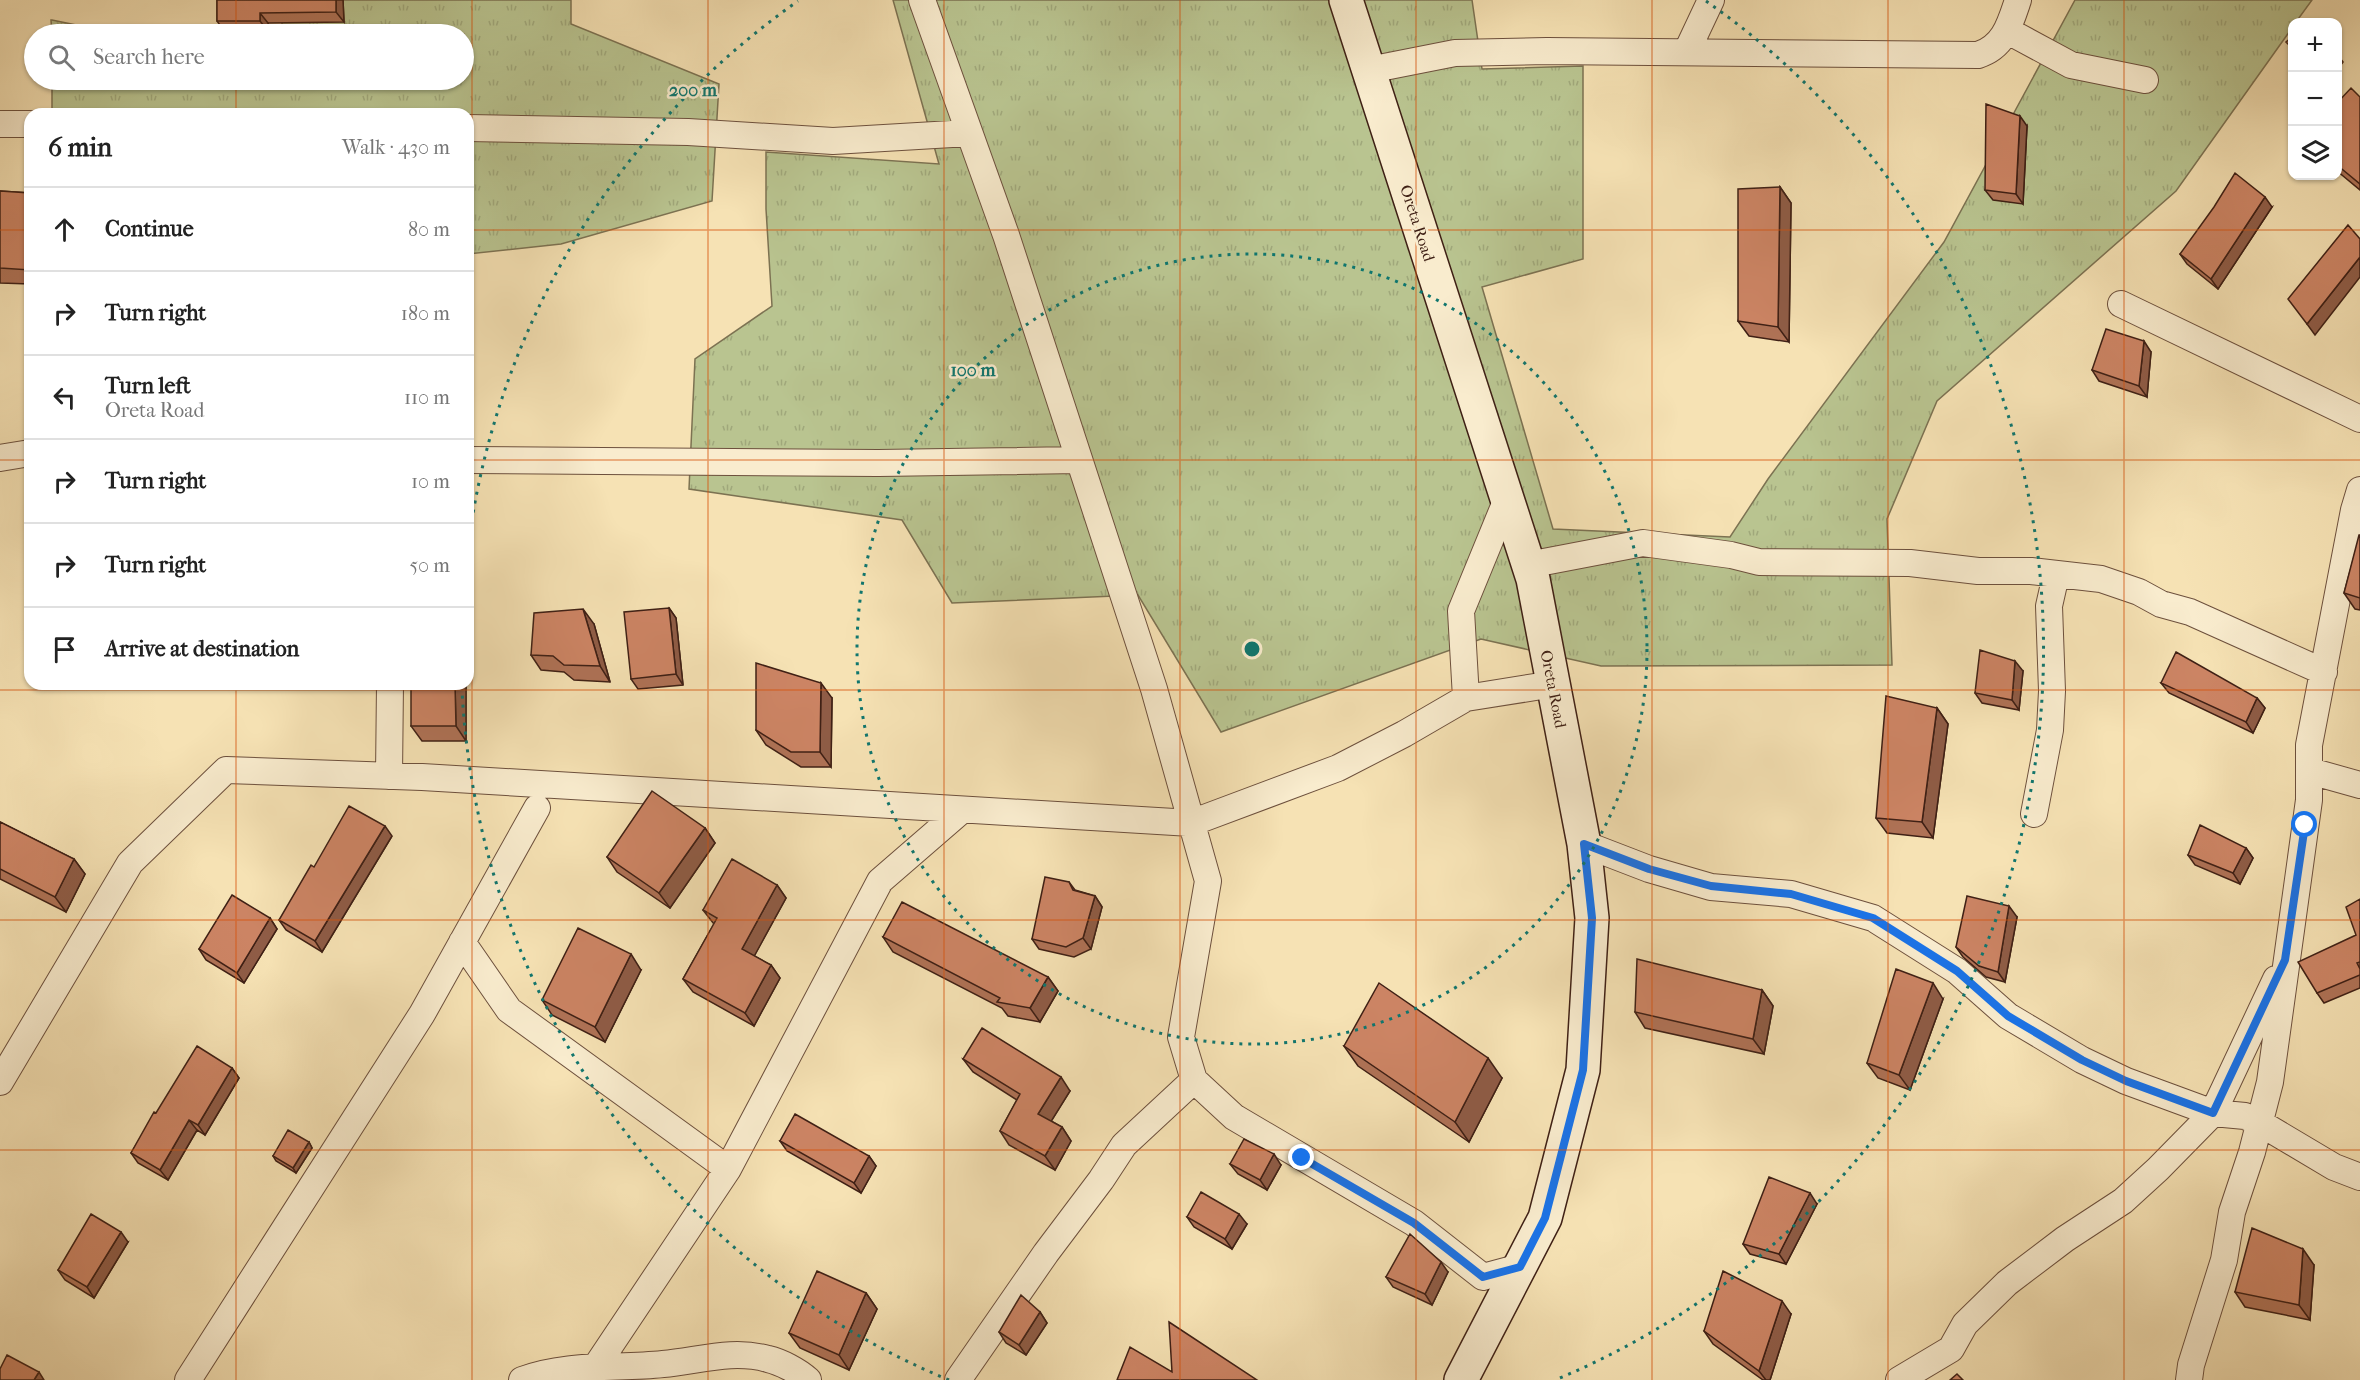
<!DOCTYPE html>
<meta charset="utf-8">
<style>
:root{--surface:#fff;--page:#f6f6f6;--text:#222;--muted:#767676;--line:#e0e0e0}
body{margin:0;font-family:"IM FELL French Canon",serif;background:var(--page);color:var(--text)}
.controls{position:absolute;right:18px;top:18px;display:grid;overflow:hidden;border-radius:12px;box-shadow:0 2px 4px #0004}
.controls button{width:54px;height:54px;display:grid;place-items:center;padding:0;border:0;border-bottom:2px solid var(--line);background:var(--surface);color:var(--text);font:30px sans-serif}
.stop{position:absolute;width:18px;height:18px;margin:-14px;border:4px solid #1a73e8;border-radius:50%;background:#fff}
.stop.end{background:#1a73e8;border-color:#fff;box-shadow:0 2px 6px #0008}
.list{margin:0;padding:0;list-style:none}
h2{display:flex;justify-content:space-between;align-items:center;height:78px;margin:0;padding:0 24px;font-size:26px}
h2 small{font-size:20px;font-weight:400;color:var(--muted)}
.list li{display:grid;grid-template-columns:39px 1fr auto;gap:18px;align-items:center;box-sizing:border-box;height:84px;padding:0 24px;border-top:2px solid var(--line)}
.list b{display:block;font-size:22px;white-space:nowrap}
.list p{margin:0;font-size:20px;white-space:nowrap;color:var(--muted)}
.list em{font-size:20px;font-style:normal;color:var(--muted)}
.icon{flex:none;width:33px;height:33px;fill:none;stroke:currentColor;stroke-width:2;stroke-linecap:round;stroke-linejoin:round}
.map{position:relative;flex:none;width:2360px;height:1380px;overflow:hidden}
.search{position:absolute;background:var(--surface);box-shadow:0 2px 4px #0004;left:24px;top:24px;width:450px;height:66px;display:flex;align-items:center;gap:15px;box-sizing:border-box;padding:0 21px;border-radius:33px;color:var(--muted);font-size:22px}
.panel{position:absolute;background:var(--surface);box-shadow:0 2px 4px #0004;left:24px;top:108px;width:450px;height:582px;border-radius:18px}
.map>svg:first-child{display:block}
.grass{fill:url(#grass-tufts);stroke:#7c7252;stroke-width:1.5}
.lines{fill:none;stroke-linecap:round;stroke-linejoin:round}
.street-casing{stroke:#6d503d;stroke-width:28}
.secondary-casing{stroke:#3f2015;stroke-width:36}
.street{stroke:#f9ecce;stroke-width:26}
.secondary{stroke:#f9ecce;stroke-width:33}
.wall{fill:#af7256;stroke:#3f2015;stroke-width:1.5}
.shaded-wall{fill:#8f5c46;stroke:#3f2015;stroke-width:1.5}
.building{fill:#cc8464;stroke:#3f2015;stroke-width:1.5}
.route{stroke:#1a73e8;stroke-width:8}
.grid{fill:none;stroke:#d7530d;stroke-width:1.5;stroke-opacity:0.55}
.ring{fill:none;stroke:#0f766e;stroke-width:3;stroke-dasharray:3 6}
.labels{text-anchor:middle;stroke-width:5;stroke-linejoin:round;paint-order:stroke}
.street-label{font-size:16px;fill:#3f2015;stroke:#f9ecce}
.centre{fill:#0f766e;stroke:#f9ecce;stroke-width:3}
.ring-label{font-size:18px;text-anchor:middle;font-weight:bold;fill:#0f766e;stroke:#f9ecce;stroke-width:5;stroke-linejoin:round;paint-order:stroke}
</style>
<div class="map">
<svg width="2360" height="1380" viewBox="0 0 2360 1380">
<defs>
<pattern id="grass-tufts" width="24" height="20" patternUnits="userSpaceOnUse" patternTransform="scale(1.5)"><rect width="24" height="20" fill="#b9c490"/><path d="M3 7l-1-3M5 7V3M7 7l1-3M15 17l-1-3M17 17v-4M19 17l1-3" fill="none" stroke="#a0a87b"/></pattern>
</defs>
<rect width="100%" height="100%" fill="#f6e2b4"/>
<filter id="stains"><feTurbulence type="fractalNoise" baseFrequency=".00333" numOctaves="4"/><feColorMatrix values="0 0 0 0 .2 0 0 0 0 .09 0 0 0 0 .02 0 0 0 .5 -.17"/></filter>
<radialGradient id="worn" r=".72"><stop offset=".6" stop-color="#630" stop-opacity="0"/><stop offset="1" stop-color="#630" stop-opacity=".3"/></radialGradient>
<path class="grass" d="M 282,0 L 571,0 L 571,24 L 719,84 L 712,201 L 561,244 L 468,254 L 468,114 L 52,114 L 52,80 L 464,80 L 464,34 L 282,34 Z
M 893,0 L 1472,0 L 1482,69 L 1583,66 L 1583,259 L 1482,287 L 1553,529 L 1730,537 L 1768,479 L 1944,242 L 2075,0 L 2312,0 L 2296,22 L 2292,22 L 2292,28 L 2176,191 L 1937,401 L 1887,519 L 1892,665 L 1601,666 L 1481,639 L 1221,732 L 1138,595 L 952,603 L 902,520 L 689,489 L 695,359 L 772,306 L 766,209 L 766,152 L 939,164 Z
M 51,20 L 52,20 L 120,34 L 52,34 Z"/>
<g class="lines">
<g class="street-casing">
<path id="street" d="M 922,0 L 1006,235 L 1154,689 L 1208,881 L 1181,1037 L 1194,1080 L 1234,1117 L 1414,1223 L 1483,1277 L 1520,1267
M 2008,31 L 2071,65 L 2145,80
M 1687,51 L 1711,0
M 1369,70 L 1455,53 L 1547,51 L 1978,55 C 2004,47 2010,24 2018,0
M 0,124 L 30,124
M 468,128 L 688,132 L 833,141 L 969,133
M 2121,304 L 2360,419
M 0,458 L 30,453
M 468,460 L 878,463 L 1078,460
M 1528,565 L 1643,543 L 1731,555 L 1759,562 L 1910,563 L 1978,571 L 2031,571 L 2101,579 L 2139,592 L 2161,604 L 2190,612 L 2324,672
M 1466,698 L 1461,611 L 1507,499
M 2310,771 L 2360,785
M 389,776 L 390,684
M 2034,814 L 2050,730 L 2052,691 L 2049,606 L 2056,575
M 1584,844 L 1649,869 L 1711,887 L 1791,894 L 1873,918 L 1957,971 L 2008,1016 L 2082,1060 L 2126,1081 L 2213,1113 L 2245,1116 L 2260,1123 L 2334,1167 L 2360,1177
M 462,942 L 509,1010 L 728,1169
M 0,1082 L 130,863 L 226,770 L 422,777 L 1191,823 L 1338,768 L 1404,734 L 1466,698 L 1554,684
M 188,1380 L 422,1014 L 537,808
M 522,1380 C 567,1363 616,1369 663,1364 C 698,1361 732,1349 768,1359 C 781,1362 798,1371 808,1380
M 587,1380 L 728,1169 L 880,881 L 962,810
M 958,1380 L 1046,1253 L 1101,1180 L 1124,1145 L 1194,1080
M 1899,1380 L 1951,1349 L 1965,1324 L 2007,1283 L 2065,1239 L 2123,1201 L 2158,1169 L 2213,1113 L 2276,979
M 2189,1380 L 2191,1365 L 2224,1260 L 2232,1212 L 2252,1152 L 2270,1082 L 2309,800 L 2309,745 L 2354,510 L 2360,490"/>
</g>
<g class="secondary-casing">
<path id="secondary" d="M 1346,0 L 1533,579 L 1584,844 L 1592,918 L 1583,1070 L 1545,1218 L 1461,1380"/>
</g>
<use href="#street" class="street"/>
<use href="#secondary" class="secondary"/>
</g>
<path class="wall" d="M 217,0 L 343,0 L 344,22 L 268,23 L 268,31 L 224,31 L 217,21 Z
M 2360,97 L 2360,190 L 2337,171 L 2337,103 Z
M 2027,126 L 2023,204 L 1993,200 L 1985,190 Z
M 1780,187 L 1791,203 L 1789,342 L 1749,336 L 1738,321 Z
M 0,191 L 30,193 L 30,284 L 0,283 Z
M 2272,207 L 2218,289 L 2187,264 L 2180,254 Z
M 2151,352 L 2147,397 L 2099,381 L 2092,370 Z
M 2360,535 L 2360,610 L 2355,609 L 2344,593 Z
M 669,608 L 676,618 L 683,685 L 638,689 L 631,679 Z
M 594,624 L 610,682 L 574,680 L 564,672 L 541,670 L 531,655 Z
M 2023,671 L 2019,710 L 1982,703 L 1975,693 Z
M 2161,683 L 2257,698 L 2265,708 L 2253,733 L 2169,693 Z
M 466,684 L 466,741 L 422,741 L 411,726 Z
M 832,698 L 831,767 L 801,767 L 766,745 L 756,730 Z
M 1937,708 L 1948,724 L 1933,838 L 1887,833 L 1876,818 Z
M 0,822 L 74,859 L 85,874 L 66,912 L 0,879 Z
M 705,828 L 715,843 L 670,908 L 617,872 L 607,857 Z
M 392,836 L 322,952 L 286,930 L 279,920 Z
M 2246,848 L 2253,858 L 2240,884 L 2195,865 L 2188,855 Z
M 1069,882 L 1075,890 L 1095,896 L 1102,907 L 1091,949 L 1074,957 L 1039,949 L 1032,939 Z
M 777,885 L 786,898 L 754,956 L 771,965 L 780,978 L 754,1026 L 693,992 L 683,979 L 714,924 L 703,910 Z
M 2360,899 L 2360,988 L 2324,1003 L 2317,993 L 2356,935 Z
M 2017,917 L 2005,982 L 1986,977 L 1963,957 L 1956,947 Z
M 270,918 L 277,929 L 244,983 L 206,960 L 199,949 Z
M 883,937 L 1048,977 L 1058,991 L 1040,1022 L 1008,1016 L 1002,1008 L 893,952 Z
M 641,970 L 605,1042 L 552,1015 L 542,1000 Z
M 1762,990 L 1773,1006 L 1764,1054 L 1645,1028 L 1635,1012 Z
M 1943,999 L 1910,1090 L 1878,1078 L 1867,1063 Z
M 1344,1046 L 1502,1078 L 1469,1142 L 1358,1066 Z
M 963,1059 L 1070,1091 L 1051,1121 L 1062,1127 L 1071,1141 L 1055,1170 L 1009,1145 L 1000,1131 L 1017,1100 L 973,1072 Z
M 232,1068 L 239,1078 L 205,1135 L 197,1130 L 168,1180 L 138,1163 L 131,1153 L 156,1113 Z
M 780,1141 L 869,1156 L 876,1166 L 861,1193 L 787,1151 Z
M 309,1142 L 312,1148 L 296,1173 L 276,1161 L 273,1156 Z
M 1230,1164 L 1281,1165 L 1267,1190 L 1238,1174 Z
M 1817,1204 L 1786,1264 L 1750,1254 L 1743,1244 Z
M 1187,1217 L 1247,1224 L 1232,1249 L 1194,1227 Z
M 128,1242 L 94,1298 L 65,1280 L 58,1270 Z
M 2314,1265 L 2310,1320 L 2245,1307 L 2235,1292 Z
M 1448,1272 L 1432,1305 L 1393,1287 L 1386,1277 Z
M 866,1293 L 877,1309 L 849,1370 L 800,1348 L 789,1333 Z
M 1040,1312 L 1047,1323 L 1026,1355 L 1006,1343 L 999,1332 Z
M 1791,1314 L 1770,1380 L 1763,1380 L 1713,1344 L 1704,1331 Z"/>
<path class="shaded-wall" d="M 336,0 L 343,0 L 344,22 L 336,12 Z
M 260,13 L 268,23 L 268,31 L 260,21 Z
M 2337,54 L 2343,62 L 2337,70 Z
M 2020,116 L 2027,126 L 2023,204 L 2016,194 Z
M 1780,187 L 1791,203 L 1789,342 L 1778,327 Z
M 2265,197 L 2272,207 L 2218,289 L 2211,279 Z
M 2360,257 L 2360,277 L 2315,335 L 2307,324 Z
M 2144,341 L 2151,352 L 2147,397 L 2139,386 Z
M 669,608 L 676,618 L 683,685 L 676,674 Z
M 583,609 L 594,624 L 610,682 L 600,666 Z
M 2015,661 L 2023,671 L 2019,710 L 2012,700 Z
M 821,683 L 832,698 L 831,767 L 820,752 Z
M 455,684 L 466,684 L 466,741 L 456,726 Z
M 2257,698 L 2265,708 L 2253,733 L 2246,722 Z
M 1937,708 L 1948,724 L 1933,838 L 1922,822 Z
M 385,826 L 392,836 L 322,952 L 315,941 Z
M 705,828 L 715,843 L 670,908 L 659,893 Z
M 2246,848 L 2253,858 L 2240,884 L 2233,873 Z
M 74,859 L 85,874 L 66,912 L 55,897 Z
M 777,885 L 786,898 L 751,962 L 742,949 Z
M 1095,896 L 1102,907 L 1091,949 L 1083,938 Z
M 2009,906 L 2017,917 L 2005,982 L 1998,972 Z
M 270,918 L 277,929 L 244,983 L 237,973 Z
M 631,954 L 641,970 L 605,1042 L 595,1027 Z
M 771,965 L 780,978 L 754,1026 L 745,1013 Z
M 1048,977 L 1058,991 L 1040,1022 L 1030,1008 Z
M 1933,983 L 1943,999 L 1910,1090 L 1899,1075 Z
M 1762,990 L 1773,1006 L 1764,1054 L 1753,1039 Z
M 1488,1058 L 1502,1078 L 1469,1142 L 1455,1122 Z
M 232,1068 L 239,1078 L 205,1135 L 198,1125 Z
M 1061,1077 L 1070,1091 L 1047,1128 L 1038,1114 Z
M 189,1120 L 197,1130 L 168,1180 L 160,1170 Z
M 1062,1127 L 1071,1141 L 1055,1170 L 1045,1156 Z
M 309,1142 L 312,1148 L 296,1173 L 293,1168 Z
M 1274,1154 L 1281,1165 L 1267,1190 L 1260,1180 Z
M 869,1156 L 876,1166 L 861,1193 L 854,1183 Z
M 1810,1193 L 1817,1204 L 1786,1264 L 1779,1254 Z
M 1239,1214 L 1247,1224 L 1232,1249 L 1225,1239 Z
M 121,1232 L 128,1242 L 94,1298 L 87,1287 Z
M 2303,1249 L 2314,1265 L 2310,1320 L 2299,1305 Z
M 1441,1262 L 1448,1272 L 1432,1305 L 1425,1294 Z
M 866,1293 L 877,1309 L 849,1370 L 839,1355 Z
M 1782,1301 L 1791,1314 L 1770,1380 L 1766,1380 L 1759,1371 Z
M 1040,1312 L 1047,1323 L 1026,1355 L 1019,1345 Z
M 39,1372 L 44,1380 L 34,1380 Z"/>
<path class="building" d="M 217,0 L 336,0 L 336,12 L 260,13 L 260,21 L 217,21 Z
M 2292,37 L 2292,48 L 2286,42 Z
M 2351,88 L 2360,97 L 2360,184 L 2337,165 L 2337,103 Z
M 1986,104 L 2020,116 L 2016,194 L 1985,190 Z
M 2235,173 L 2265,197 L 2211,279 L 2180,254 L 2214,207 Z
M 1780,187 L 1778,327 L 1738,321 L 1738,189 Z
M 0,191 L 30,193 L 30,270 L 0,268 Z
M 2348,225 L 2360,239 L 2360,257 L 2307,324 L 2288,299 Z
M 2106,329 L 2144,341 L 2139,386 L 2092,370 Z
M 2359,535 L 2360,535 L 2360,598 L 2344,593 Z
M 669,608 L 676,674 L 631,679 L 624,612 Z
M 583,609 L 600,666 L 564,665 L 553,656 L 531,655 L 534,613 Z
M 1980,650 L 2015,661 L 2012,700 L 1975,693 Z
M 2176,652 L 2257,698 L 2246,722 L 2161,683 Z
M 756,663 L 821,683 L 820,752 L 791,752 L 756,730 Z
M 411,684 L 455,684 L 456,726 L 411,726 Z
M 1886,696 L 1937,708 L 1922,822 L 1876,818 Z
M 652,791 L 705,828 L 659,893 L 607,857 Z
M 349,806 L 385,826 L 315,941 L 279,920 L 311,865 L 314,867 Z
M 0,822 L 74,859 L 55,897 L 0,869 Z
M 2200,825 L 2246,848 L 2233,873 L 2188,855 Z
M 732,859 L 777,885 L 742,949 L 771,965 L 745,1013 L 683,979 L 717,918 L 703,910 Z
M 1045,877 L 1069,882 L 1073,890 L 1095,896 L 1083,938 L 1066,947 L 1032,939 Z
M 232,895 L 270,918 L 237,973 L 199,949 Z
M 1967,896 L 2009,906 L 1998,972 L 1979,966 L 1956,947 Z
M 2360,899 L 2360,962 L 2357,963 L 2360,969 L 2360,975 L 2317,993 L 2298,962 L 2356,935 L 2346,907 Z
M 902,902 L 1048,977 L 1030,1008 L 997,1002 L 1000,998 L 883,937 Z
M 578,928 L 631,954 L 595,1027 L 542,1000 Z
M 1637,959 L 1762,990 L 1753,1039 L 1635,1012 Z
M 1896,969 L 1933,983 L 1899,1075 L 1867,1063 Z
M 1379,983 L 1488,1058 L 1455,1122 L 1344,1046 Z
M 982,1028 L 1061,1077 L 1038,1114 L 1062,1127 L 1045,1156 L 1000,1131 L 1020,1094 L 963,1059 Z
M 197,1046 L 232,1068 L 198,1125 L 189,1120 L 160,1170 L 131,1153 L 154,1112 L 156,1113 Z
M 795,1114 L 869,1156 L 854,1183 L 780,1141 Z
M 288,1130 L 309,1142 L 293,1168 L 273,1156 Z
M 1244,1139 L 1274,1154 L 1260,1180 L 1230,1164 Z
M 1769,1177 L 1810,1193 L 1779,1254 L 1743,1244 Z
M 1201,1192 L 1239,1214 L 1225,1239 L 1187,1217 Z
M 91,1214 L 121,1232 L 87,1287 L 58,1270 Z
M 2252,1228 L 2303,1249 L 2299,1305 L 2235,1292 Z
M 1410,1234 L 1441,1262 L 1425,1294 L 1386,1277 Z
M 817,1271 L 866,1293 L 839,1355 L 789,1333 Z
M 1723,1271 L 1782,1301 L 1759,1371 L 1704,1331 Z
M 1021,1295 L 1040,1312 L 1019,1345 L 999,1332 Z
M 1169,1322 L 1257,1380 L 1117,1380 L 1130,1347 L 1172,1372 Z
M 7,1355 L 39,1372 L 34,1380 L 0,1380 L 0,1369 Z
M 1957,1374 L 1963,1380 L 1950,1380 Z"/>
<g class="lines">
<path class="route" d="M 1302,1158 L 1414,1223 L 1483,1277 L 1520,1267 L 1545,1218 L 1583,1070 L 1592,918 L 1584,844 L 1649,869 L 1711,886 L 1791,894 L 1873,918 L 1957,971 L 2008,1016 L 2082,1060 L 2126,1081 L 2213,1113 L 2285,960 L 2305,825"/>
</g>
<path class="grid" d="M 236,0 L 236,34M 472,0 L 472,1380M 708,0 L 708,1380M 944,0 L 944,1380M 1180,0 L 1180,1380M 1416,0 L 1416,1380M 1652,0 L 1652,1380M 1888,0 L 1888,1380M 2124,0 L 2124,1380M 236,80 L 236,114M 0,230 L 30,230M 468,230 L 2360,230M 0,460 L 30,460M 468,460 L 2360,460M 236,684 L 236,1380M 0,690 L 2360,690M 0,920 L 2360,920M 0,1150 L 2360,1150"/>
<g class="ring">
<circle cx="1252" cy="649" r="395"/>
<path d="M949 1380A791 791 0 0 1 462 690M469 539A791 791 0 0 1 798 1M1706 1A791 791 0 0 1 1555 1380"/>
</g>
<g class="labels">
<g class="street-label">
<text transform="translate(1418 223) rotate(72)" y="6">Oreta Road</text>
<text transform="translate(1554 689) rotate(79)" y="6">Oreta Road</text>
</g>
</g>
<circle cx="1252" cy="649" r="9" class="centre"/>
<g class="ring-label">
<text x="693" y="96">200 m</text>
<text x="973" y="376">100 m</text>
</g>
<rect width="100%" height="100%" filter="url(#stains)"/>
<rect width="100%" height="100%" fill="url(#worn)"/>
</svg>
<div class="controls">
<button>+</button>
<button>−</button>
<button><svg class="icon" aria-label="layers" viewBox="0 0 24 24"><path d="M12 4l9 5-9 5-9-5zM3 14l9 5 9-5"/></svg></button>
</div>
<div class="stop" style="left:2305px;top:825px"></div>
<div class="stop end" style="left:1302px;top:1158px"></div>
<div class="search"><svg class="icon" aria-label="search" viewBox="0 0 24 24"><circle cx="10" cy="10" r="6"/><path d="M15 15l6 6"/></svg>Search here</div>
<section class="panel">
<h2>6 min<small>Walk · 430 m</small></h2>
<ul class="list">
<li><svg class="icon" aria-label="ahead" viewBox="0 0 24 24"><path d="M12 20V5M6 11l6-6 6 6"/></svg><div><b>Continue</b></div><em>80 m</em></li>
<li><svg class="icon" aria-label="right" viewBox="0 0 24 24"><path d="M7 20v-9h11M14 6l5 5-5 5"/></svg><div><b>Turn right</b></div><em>180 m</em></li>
<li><svg class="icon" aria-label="left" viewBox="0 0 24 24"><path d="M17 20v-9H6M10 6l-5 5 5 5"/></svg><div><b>Turn left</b><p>Oreta Road</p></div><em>110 m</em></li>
<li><svg class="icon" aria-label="right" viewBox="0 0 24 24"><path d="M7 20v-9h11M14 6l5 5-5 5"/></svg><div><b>Turn right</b></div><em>10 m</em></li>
<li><svg class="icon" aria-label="right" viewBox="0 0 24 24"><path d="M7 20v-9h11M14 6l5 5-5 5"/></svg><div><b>Turn right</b></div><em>50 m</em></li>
<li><svg class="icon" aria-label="arrive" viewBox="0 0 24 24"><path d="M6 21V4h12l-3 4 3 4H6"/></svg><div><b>Arrive at destination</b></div></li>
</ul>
</section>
</div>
